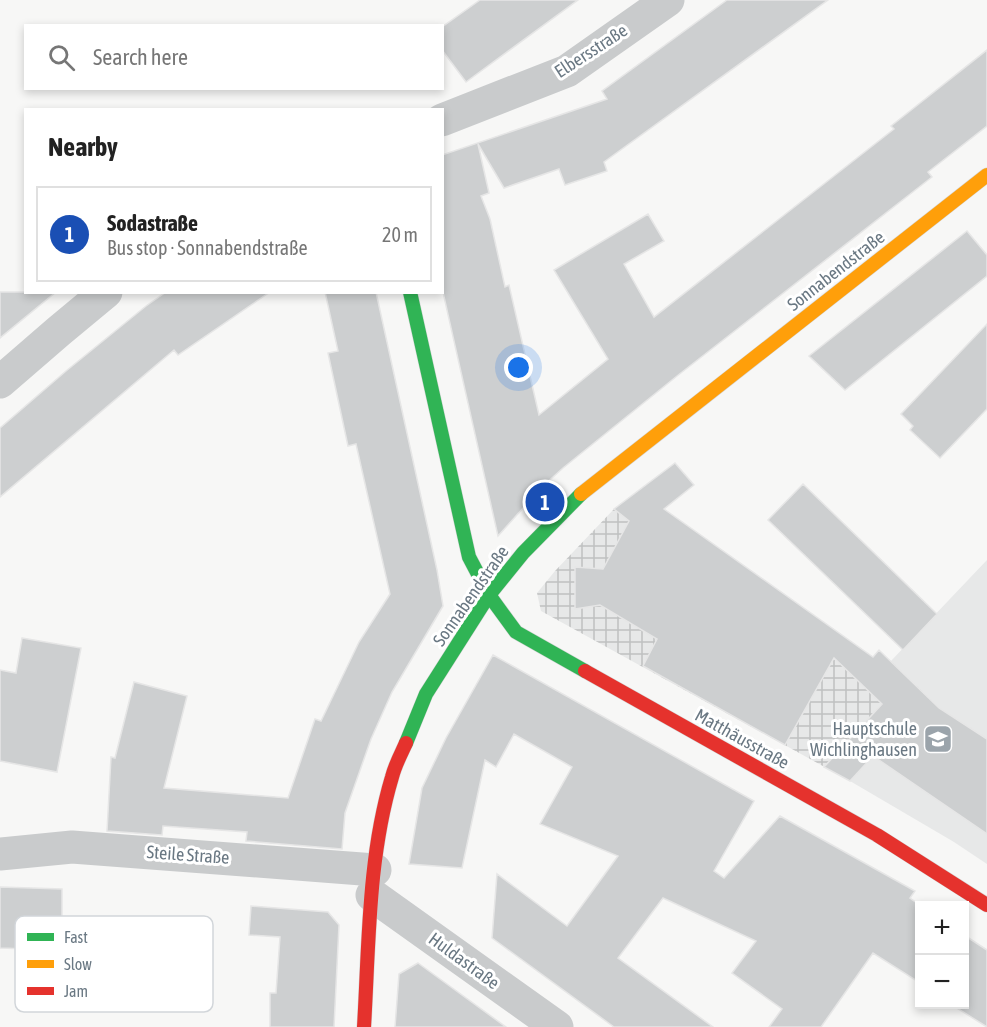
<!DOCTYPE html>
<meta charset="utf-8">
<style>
:root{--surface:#fff;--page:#f2f2f2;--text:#222;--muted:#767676;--line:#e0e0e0;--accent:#7c3aed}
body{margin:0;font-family:"Asap Condensed",sans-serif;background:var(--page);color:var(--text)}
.controls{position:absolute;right:18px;bottom:18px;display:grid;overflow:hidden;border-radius:0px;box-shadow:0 3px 9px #0003}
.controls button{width:54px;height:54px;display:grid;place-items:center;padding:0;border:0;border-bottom:2px solid var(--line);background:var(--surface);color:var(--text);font:30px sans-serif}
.you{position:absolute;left:519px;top:368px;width:21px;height:21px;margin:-15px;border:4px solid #fff;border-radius:50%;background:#1a73e8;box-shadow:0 0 0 9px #1a73e833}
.badge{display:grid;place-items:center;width:39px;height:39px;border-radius:50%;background:var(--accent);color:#fff;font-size:20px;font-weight:700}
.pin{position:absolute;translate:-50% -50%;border:3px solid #fff;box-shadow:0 2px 6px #0006}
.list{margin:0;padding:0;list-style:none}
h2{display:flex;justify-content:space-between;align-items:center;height:78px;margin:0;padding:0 24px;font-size:26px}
h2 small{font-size:20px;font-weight:400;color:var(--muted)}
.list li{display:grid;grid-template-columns:39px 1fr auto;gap:18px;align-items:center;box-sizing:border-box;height:96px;margin:0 12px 12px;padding:0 12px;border:2px solid var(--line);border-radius:0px}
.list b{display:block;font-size:22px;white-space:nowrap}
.list p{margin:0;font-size:20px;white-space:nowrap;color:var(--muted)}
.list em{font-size:20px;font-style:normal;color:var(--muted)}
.icon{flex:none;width:33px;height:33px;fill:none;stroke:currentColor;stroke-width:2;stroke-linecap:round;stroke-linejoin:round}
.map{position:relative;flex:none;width:987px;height:1027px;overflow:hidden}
.search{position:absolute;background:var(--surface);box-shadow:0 3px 9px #0003;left:24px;top:24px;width:420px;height:66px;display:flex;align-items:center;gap:15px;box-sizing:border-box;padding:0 21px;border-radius:0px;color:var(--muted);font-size:22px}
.panel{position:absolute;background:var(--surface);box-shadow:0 3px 9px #0003;left:24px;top:108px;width:420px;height:186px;border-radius:0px}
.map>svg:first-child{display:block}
.built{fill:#e7e8e8}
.industrial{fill:url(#industrial-grid)}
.building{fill:#cdcfd0;stroke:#e6e6e6;stroke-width:1.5}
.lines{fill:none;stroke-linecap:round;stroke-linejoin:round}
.fast-casing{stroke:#d3d4d4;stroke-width:15}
.slow-casing{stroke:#d3d4d4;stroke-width:15}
.jam-casing{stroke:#d3d4d4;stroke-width:15}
.street{stroke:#c9cbcc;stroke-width:33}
.fast{stroke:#30b455;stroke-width:14}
.slow{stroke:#ff9f0a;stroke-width:14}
.jam{stroke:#e5322d;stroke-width:14}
.labels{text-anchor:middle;stroke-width:6;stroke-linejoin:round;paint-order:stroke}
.street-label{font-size:18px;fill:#6a7883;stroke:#fff}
.poi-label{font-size:18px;fill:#6a7883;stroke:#fff;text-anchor:end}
.key{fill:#fff;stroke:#d2d6da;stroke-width:1.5}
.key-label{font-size:16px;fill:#6a7883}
</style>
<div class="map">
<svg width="987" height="1027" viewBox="0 0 987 1027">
<defs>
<pattern id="industrial-grid" width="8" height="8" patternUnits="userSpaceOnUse" patternTransform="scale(1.5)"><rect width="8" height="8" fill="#e7e8e8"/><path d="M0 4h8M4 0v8" fill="none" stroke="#bfc1c1"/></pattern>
</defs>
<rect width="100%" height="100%" fill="#f7f7f6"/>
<path class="built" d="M 987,560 L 987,864 L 954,842 L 850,781 L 927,697 L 891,661 Z"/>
<path class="industrial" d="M 614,509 L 744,602 L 759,587 L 866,688 L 891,661 L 928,697 L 850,781 L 541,611 L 537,593 L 555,571 Z"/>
<path class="building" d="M 480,0 L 578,0 L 466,82 L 442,50 L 442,27 Z
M 727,0 L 828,0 L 604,162 L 607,171 L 565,185 L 559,169 L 504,188 L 478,144 L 489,193 L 481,196 L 490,219 L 505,287 L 509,285 L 539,415 L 608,359 L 554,270 L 648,214 L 664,241 L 624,264 L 654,317 L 894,129 L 891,126 L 987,50 L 987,126 L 928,172 L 932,177 L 677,376 L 563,468 L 542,487 L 498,536 L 442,288 L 442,155 L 607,99 L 602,91 Z
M 967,231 L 987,255 L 987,276 L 845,390 L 809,356 Z
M 0,292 L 56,292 L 0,338 Z
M 166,292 L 270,292 L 178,355 L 174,350 L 0,497 L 0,428 L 66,371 L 146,306 Z
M 325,292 L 376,292 L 437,570 L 443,606 L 392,692 L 371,739 L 345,813 L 342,849 L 246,841 L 247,832 L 163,826 L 162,835 L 107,831 L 111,757 L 115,758 L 134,682 L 187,696 L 164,788 L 288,798 L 315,719 L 321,721 L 359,642 L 390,594 L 356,444 L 348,446 L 328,353 L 338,351 Z
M 987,324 L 987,409 L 940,458 L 910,430 L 913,426 L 901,414 Z
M 675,463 L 694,485 L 664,509 L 873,657 L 879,650 L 939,708 L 987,739 L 987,834 L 873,756 L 850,781 L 824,767 L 882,704 L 834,658 L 785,745 L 643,666 L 657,639 L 600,605 L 575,609 L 575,567 L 603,569 L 629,521 L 614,509 Z
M 803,484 L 937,614 L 903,650 L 768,520 Z
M 22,638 L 81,648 L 57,772 L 0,761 L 0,670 L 16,673 Z
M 493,655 L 754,801 L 714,871 L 724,878 L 780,816 L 915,891 L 910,898 L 921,906 L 920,983 L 873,953 L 821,1027 L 769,1027 L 782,1009 L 732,973 L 756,941 L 663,898 L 618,958 L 713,1027 L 614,1027 L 492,938 L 497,874 L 567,926 L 618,856 L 540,824 L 572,767 L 514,734 L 496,767 L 485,760 L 462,868 L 409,864 L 422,788 L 446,738 Z
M 0,887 L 62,889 L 62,923 L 30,921 L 28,949 L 0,948 Z
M 251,906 L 328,912 L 339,925 L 334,1027 L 270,1027 L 270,993 L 276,993 L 280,937 L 249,935 Z
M 964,935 L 987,950 L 987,1027 L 952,1005 L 964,1005 Z
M 418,963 L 506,1027 L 395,1027 L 399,974 Z"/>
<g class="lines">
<g class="fast-casing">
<path id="fast" d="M 410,292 L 469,557 L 489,595 L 516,632 L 585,671
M 406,743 L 426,694 L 489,595 L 523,553 L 581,494"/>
</g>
<g class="slow-casing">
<path id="slow" d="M 581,494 L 987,175"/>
</g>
<g class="jam-casing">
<path id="jam" d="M 585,671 L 877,835 L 987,905
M 364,1027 C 369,944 368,857 392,777 C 395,765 401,754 406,743"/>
</g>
<path class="street" d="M 442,120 L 567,71 L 668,0
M 0,382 L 59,331 L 106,292
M 0,854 L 72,847 L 375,870
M 372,895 L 557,1027"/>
<use href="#fast" class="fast"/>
<use href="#slow" class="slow"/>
<use href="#jam" class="jam"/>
</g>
<defs>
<g id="school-square" transform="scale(1.5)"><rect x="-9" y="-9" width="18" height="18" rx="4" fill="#9ba4ab" stroke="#fff"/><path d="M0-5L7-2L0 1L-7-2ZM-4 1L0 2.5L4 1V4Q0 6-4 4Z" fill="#fff"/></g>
</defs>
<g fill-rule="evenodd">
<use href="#school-square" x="938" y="739"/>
</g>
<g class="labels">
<g class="street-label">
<text transform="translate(591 51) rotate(-33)" y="6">Elbersstraße</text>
<text transform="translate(836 271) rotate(-38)" y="6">Sonnabendstraße</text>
<text transform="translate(471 596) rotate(-55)" y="6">Sonnabendstraße</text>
<text transform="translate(742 739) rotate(29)" y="6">Matthäusstraße</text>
<text transform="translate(188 855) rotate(4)" y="6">Steile Straße</text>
<text transform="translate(464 961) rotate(36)" y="6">Huldastraße</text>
</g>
<g class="poi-label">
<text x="917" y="735">Hauptschule<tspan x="917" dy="21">Wichlinghausen</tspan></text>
</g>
</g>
<rect x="15" y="916" width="198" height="96" rx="9" class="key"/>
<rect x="27" y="933" width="27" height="8" fill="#30b455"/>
<rect x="27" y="960" width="27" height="8" fill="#ff9f0a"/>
<rect x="27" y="987" width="27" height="8" fill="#e5322d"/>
<g class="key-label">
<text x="64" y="943">Fast</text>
<text x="64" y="970">Slow</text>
<text x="64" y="997">Jam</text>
</g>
</svg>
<div class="controls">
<button>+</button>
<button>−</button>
</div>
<div class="you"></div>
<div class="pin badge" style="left:545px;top:502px;background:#1a4fb4">1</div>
<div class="search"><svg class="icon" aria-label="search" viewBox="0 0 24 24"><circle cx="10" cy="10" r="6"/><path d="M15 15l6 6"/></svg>Search here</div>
<section class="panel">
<h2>Nearby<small></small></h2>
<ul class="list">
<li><span class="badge" style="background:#1a4fb4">1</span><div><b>Sodastraße</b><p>Bus stop · Sonnabendstraße</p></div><em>20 m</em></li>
</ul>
</section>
</div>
